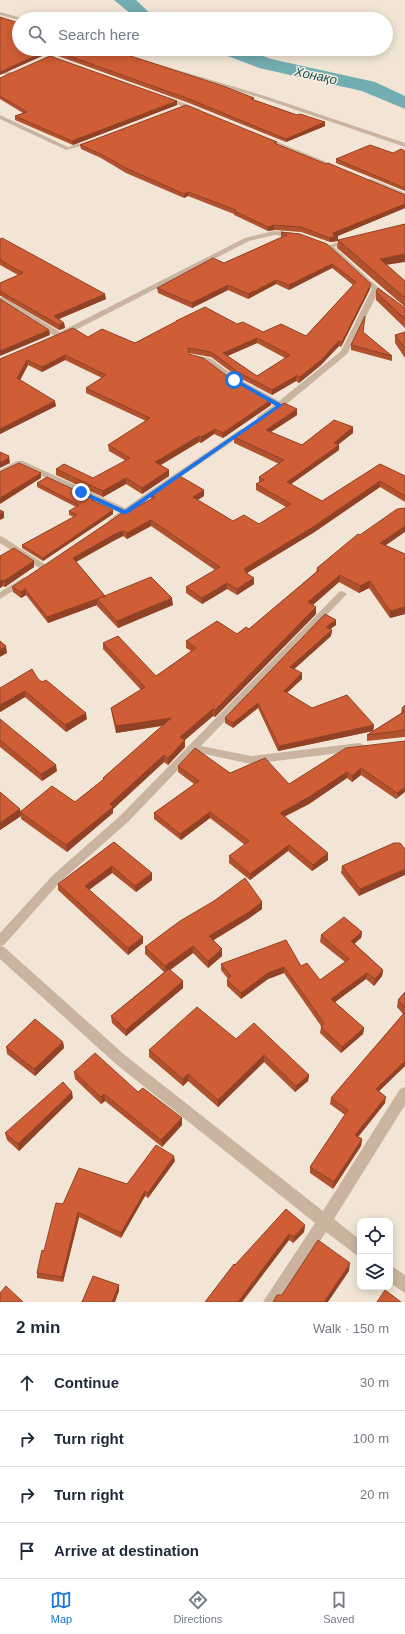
<!DOCTYPE html>
<meta charset="utf-8">
<style>
:root{--surface:#fff;--page:#f2f2f3;--text:#1f2937;--muted:#747a83;--line:#e0e1e3;--accent:#1a73e8}
body{margin:0;font-family:Helvetica,sans-serif;background:var(--page);color:var(--text)}
.controls{position:absolute;right:12px;bottom:12px;display:grid;overflow:hidden;border-radius:8px;box-shadow:0 2px 10px #0003}
.controls button{width:36px;height:36px;display:grid;place-items:center;padding:0;border:0;border-bottom:1px solid var(--line);background:var(--surface);color:var(--text);font:20px sans-serif}
.stop{position:absolute;width:12px;height:12px;margin:-9px;border:3px solid #1a73e8;border-radius:50%;background:#fff}
.stop.end{background:#1a73e8;border-color:#fff;box-shadow:0 1px 4px #0008}
.list{margin:0;padding:0;list-style:none}
h2{display:flex;justify-content:space-between;align-items:center;height:52px;margin:0;padding:0 16px;font-size:17px}
h2 small{font-size:13px;font-weight:400;color:var(--muted)}
.list li{display:grid;grid-template-columns:26px 1fr auto;gap:12px;align-items:center;box-sizing:border-box;height:56px;padding:0 16px;border-top:1px solid var(--line)}
.list b{display:block;font-size:15px;white-space:nowrap}
.list em{font-size:13px;font-style:normal;color:var(--muted)}
.icon{flex:none;width:22px;height:22px;fill:none;stroke:currentColor;stroke-width:2;stroke-linecap:round;stroke-linejoin:round}
.map{position:relative;flex:none;width:405px;height:1302px;overflow:hidden}
.search{position:absolute;background:var(--surface);box-shadow:0 2px 10px #0003;left:12px;right:12px;top:12px;height:44px;display:flex;align-items:center;gap:10px;box-sizing:border-box;padding:0 14px;border-radius:22px;color:var(--muted);font-size:15px}
.sheet{height:276px;background:var(--surface)}
nav{display:flex;justify-content:space-around;align-items:center;box-sizing:border-box;height:56px;border-top:1px solid var(--line);background:var(--surface);font-size:11px;color:var(--muted)}
nav a{display:grid;justify-items:center;gap:2px}
nav .on{color:var(--accent)}
.map>svg:first-child{display:block}
.lines{fill:none;stroke-linecap:round;stroke-linejoin:round}
.river{fill:#72adb1;fill-rule:evenodd}
.minor{fill:#cab4a0;fill-rule:evenodd}
.wall{fill:#b2512e;fill-rule:evenodd}
.shaded-wall{fill:#914226}
.building{fill:#cf5e36;stroke:#914226;fill-rule:evenodd}
.route{fill:#1a73e8}
.labels{text-anchor:middle;stroke-width:3;stroke-linejoin:round;paint-order:stroke}
.far-water-label{font-size:13px;font-style:italic;fill:#175257;stroke:#faefe1}
</style>
<div class="map">
<svg width="405" height="1302" viewBox="0 0 405 1302">
<rect width="100%" height="100%" fill="#f2e5d5"/>
<g class="lines">
<path class="river" d="M 114,0 L 136,0 L 156,19 L 137,19 Z
M 218,49 L 244,49 L 271,59 L 375,82 L 405,96 L 405,109 L 362,91 L 259,68 L 220,53 Z"/>
<path class="minor" d="M 0,12 L 21,18 L 21,19 L 19,19 L 19,20 L 0,15 Z
M 62,49 L 69,49 L 42,63 L 37,62 Z
M 144,60 L 265,96 L 405,143 L 405,147 L 261,98 L 144,62 Z
M 0,69 L 13,73 L 14,74 L 11,76 L 0,73 Z
M 164,96 L 200,109 L 201,110 L 196,111 L 162,99 L 161,98 Z
M 0,115 L 68,147 L 92,140 L 95,142 L 66,150 L 0,119 Z
M 264,138 L 268,138 L 341,168 L 336,169 L 264,140 Z
M 368,179 L 372,179 L 405,193 L 405,197 L 368,181 Z
M 274,231 L 295,233 L 298,235 L 295,237 L 274,235 L 249,241 L 62,337 L 56,337 L 0,302 L 0,297 L 3,297 L 60,332 L 245,238 Z
M 350,239 L 353,241 L 352,242 L 334,247 L 380,289 L 347,354 L 283,407 L 263,421 L 257,421 L 257,417 L 274,405 L 231,382 L 204,362 L 190,359 L 189,357 L 193,355 L 210,358 L 237,378 L 279,401 L 341,351 L 372,289 L 326,246 Z
M 241,429 L 247,429 L 248,431 L 112,524 L 108,521 L 119,512 L 20,466 L 0,476 L 0,470 L 17,461 L 23,461 L 125,508 Z
M 0,536 L 3,537 L 49,567 L 47,569 L 41,569 L 0,543 Z
M 24,577 L 27,578 L 29,580 L 27,582 L 0,599 L 0,592 Z
M 342,591 L 347,594 L 345,596 L 201,746 L 251,756 L 359,743 L 363,744 L 364,747 L 363,750 L 251,764 L 195,752 L 129,821 L 61,881 L 4,945 L 0,946 L 4,947 L 126,1056 L 323,1211 L 400,1089 L 405,1087 L 405,1105 L 334,1219 L 360,1240 L 360,1256 L 355,1254 L 326,1232 L 280,1302 L 263,1302 L 315,1223 L 116,1064 L 0,959 L 0,933 L 53,875 L 121,815 L 339,592 Z
M 390,1265 L 405,1275 L 405,1293 L 390,1283 Z"/>
</g>
<path class="wall" d="M 58,52 L 254,100 L 297,115 L 325,122 L 325,126 L 286,142 L 189,103 L 58,56 Z
M 0,78 L 177,105 L 73,145 L 15,120 L 15,116 L 23,113 L 0,99 Z
M 80,145 L 277,145 L 405,195 L 405,208 L 335,237 L 338,240 L 387,265 L 405,281 L 405,307 L 337,248 L 338,241 L 330,242 L 301,232 L 274,230 L 268,231 L 234,215 L 234,214 L 188,196 L 184,198 L 126,173 L 101,158 L 81,149 Z
M 405,151 L 405,191 L 336,163 L 336,159 L 393,153 Z
M 281,232 L 300,234 L 370,289 L 341,347 L 339,346 L 321,365 L 299,383 L 296,381 L 272,395 L 238,377 L 211,357 L 188,353 L 189,354 L 230,378 L 271,400 L 271,405 L 223,438 L 214,434 L 201,443 L 199,442 L 160,465 L 169,470 L 169,476 L 142,494 L 126,484 L 103,497 L 56,475 L 56,469 L 93,478 L 126,461 L 109,451 L 108,445 L 146,421 L 86,393 L 86,388 L 102,378 L 65,360 L 42,372 L 28,365 L 20,380 L 56,406 L 0,434 L 0,359 L 88,337 L 135,343 L 176,322 L 176,321 L 237,324 L 263,332 L 306,336 L 353,285 L 332,268 L 289,290 L 276,284 L 248,299 L 228,290 L 192,308 L 158,293 L 157,288 L 224,263 L 281,237 ZM 257,343 L 285,358 L 257,376 L 227,356 Z
M 0,239 L 106,299 L 59,319 L 64,323 L 65,328 L 59,330 L 1,296 L 0,296 L 0,283 L 18,275 L 0,265 Z
M 376,292 L 405,308 L 405,328 L 376,300 Z
M 365,316 L 363,332 L 392,356 L 392,361 L 351,350 L 351,345 Z
M 405,332 L 405,358 L 395,343 L 395,335 Z
M 297,415 L 271,432 L 302,445 L 353,427 L 353,433 L 338,444 L 339,450 L 291,484 L 322,501 L 380,464 L 405,476 L 405,502 L 380,487 L 313,533 L 247,573 L 254,584 L 237,595 L 227,589 L 202,604 L 186,593 L 186,587 L 215,570 L 151,526 L 127,539 L 123,536 L 115,540 L 76,562 L 105,596 L 173,605 L 118,628 L 97,606 L 97,605 L 48,623 L 26,595 L 21,598 L 13,592 L 12,587 L 124,514 L 151,499 L 151,494 L 204,490 L 204,496 L 197,500 L 233,521 L 259,524 L 286,507 L 256,490 L 256,484 L 259,483 L 259,477 L 279,464 L 234,443 L 234,437 Z
M 37,483 L 94,499 L 94,501 L 113,514 L 43,561 L 22,548 L 22,545 L 74,517 L 69,515 L 69,511 L 76,507 L 37,487 Z
M 360,535 L 405,554 L 405,614 L 390,618 L 369,588 L 359,593 L 339,582 L 313,605 L 316,614 L 215,717 L 213,716 L 185,740 L 185,747 L 168,765 L 164,762 L 113,809 L 113,813 L 67,852 L 21,819 L 21,816 L 0,830 L 0,792 L 20,809 L 20,811 L 75,802 L 103,780 L 103,778 L 162,726 L 116,733 L 112,715 L 111,708 L 141,690 L 103,649 L 103,643 L 156,676 L 191,651 L 186,648 L 186,641 L 237,634 L 249,629 L 316,572 L 317,568 Z
M 0,556 L 34,561 L 34,567 L 5,587 L 3,586 L 0,588 Z
M 325,614 L 336,625 L 330,629 L 332,630 L 331,636 L 294,669 L 302,679 L 287,693 L 312,708 L 374,725 L 373,731 L 401,713 L 402,708 L 405,705 L 405,737 L 404,737 L 367,741 L 367,735 L 373,731 L 278,751 L 258,708 L 233,728 L 225,723 L 225,718 Z
M 38,679 L 87,719 L 66,732 L 25,697 L 0,712 L 0,688 Z
M 0,719 L 57,771 L 42,781 L 0,747 Z
M 405,741 L 396,799 L 361,775 L 352,782 L 347,778 L 309,804 L 285,816 L 328,860 L 312,871 L 288,851 L 250,880 L 229,863 L 229,856 L 245,845 L 210,818 L 181,840 L 154,819 L 154,813 L 194,784 L 178,772 L 178,766 L 230,773 L 289,784 Z
M 114,842 L 152,880 L 136,892 L 112,873 L 89,890 L 143,937 L 143,943 L 128,955 L 58,890 L 58,884 Z
M 394,843 L 359,896 L 341,873 L 342,866 Z
M 262,909 L 248,919 L 213,940 L 222,949 L 222,956 L 208,968 L 193,953 L 170,970 L 183,981 L 183,988 L 126,1036 L 112,1023 L 111,1016 L 164,972 L 145,954 L 145,947 Z
M 362,932 L 361,938 L 354,943 L 383,970 L 382,976 L 374,986 L 366,979 L 335,1002 L 364,1028 L 363,1034 L 341,1053 L 320,1033 L 321,1027 L 321,1026 L 284,973 L 268,979 L 241,999 L 227,986 L 227,980 L 228,979 L 221,970 L 221,964 L 301,966 L 320,980 L 345,962 L 320,942 L 321,935 Z
M 405,992 L 405,1066 L 379,1091 L 385,1103 L 358,1137 L 362,1139 L 361,1146 L 333,1189 L 310,1173 L 310,1167 L 345,1115 L 330,1104 L 331,1098 L 403,1014 L 397,1007 L 398,1000 Z
M 236,1039 L 309,1075 L 308,1081 L 295,1092 L 264,1062 L 218,1107 L 188,1081 L 183,1086 L 149,1057 L 149,1050 Z
M 63,1042 L 64,1048 L 35,1076 L 7,1054 L 6,1047 Z
M 74,1072 L 138,1092 L 182,1118 L 182,1125 L 162,1147 L 105,1101 L 101,1104 L 75,1079 Z
M 73,1098 L 19,1151 L 7,1140 L 5,1133 Z
M 175,1161 L 148,1198 L 145,1196 L 121,1238 L 79,1217 L 63,1282 L 37,1278 L 37,1273 L 44,1251 L 63,1204 L 127,1184 Z
M 305,1225 L 304,1232 L 293,1243 L 289,1240 L 242,1302 L 205,1302 L 235,1265 Z"/>
<path class="shaded-wall" d="M 50,49 L 58,49 L 0,75 L 0,72 Z
M 177,101 L 177,105 L 73,145 L 72,141 Z
M 325,122 L 325,126 L 286,142 L 286,139 Z
M 188,192 L 188,196 L 184,198 L 184,194 Z
M 405,204 L 405,208 L 333,238 L 338,236 L 338,241 L 330,242 L 330,238 L 333,233 Z
M 274,225 L 274,230 L 268,231 L 268,227 Z
M 405,254 L 405,262 L 379,266 L 380,259 Z
M 332,264 L 332,268 L 289,290 L 289,285 Z
M 276,280 L 276,284 L 248,299 L 249,294 Z
M 371,284 L 370,289 L 341,347 L 342,342 Z
M 228,285 L 228,290 L 192,308 L 192,303 Z
M 105,294 L 106,299 L 54,321 L 54,316 Z
M 64,323 L 65,328 L 59,330 L 59,325 Z
M 49,330 L 50,335 L 0,356 L 0,351 Z
M 257,338 L 257,343 L 223,358 L 223,353 Z
M 339,341 L 339,346 L 321,365 L 299,383 L 300,377 Z
M 65,355 L 65,360 L 42,372 L 42,367 Z
M 27,360 L 28,365 L 18,384 L 17,378 Z
M 296,376 L 296,381 L 272,395 L 272,390 Z
M 271,400 L 271,405 L 223,438 L 223,433 Z
M 55,401 L 56,406 L 0,434 L 0,429 Z
M 297,409 L 297,415 L 266,435 L 266,430 Z
M 353,427 L 353,433 L 334,448 L 334,443 Z
M 215,429 L 214,434 L 201,443 L 201,437 Z
M 199,436 L 199,442 L 156,468 L 155,462 Z
M 339,445 L 339,450 L 287,487 L 287,482 Z
M 9,456 L 10,463 L 0,468 L 0,463 Z
M 169,470 L 169,476 L 142,494 L 142,488 Z
M 41,473 L 41,478 L 0,504 L 0,498 Z
M 126,478 L 126,484 L 103,497 L 103,491 Z
M 380,481 L 380,487 L 313,533 L 247,573 L 247,577 L 244,569 Z
M 204,490 L 204,496 L 193,503 L 193,497 Z
M 113,510 L 113,514 L 43,561 L 43,558 Z
M 4,512 L 4,518 L 0,520 L 0,514 Z
M 151,520 L 151,526 L 127,539 L 127,533 Z
M 405,526 L 405,532 L 379,550 L 380,543 Z
M 123,531 L 123,536 L 115,540 L 74,563 L 73,558 L 115,534 Z
M 34,561 L 34,567 L 5,587 L 4,581 Z
M 340,575 L 339,582 L 308,609 L 308,602 Z
M 254,578 L 254,584 L 237,595 L 237,589 Z
M 3,580 L 3,586 L 0,588 L 0,581 Z
M 370,581 L 369,588 L 359,593 L 360,586 Z
M 227,583 L 227,589 L 202,604 L 202,598 Z
M 25,589 L 26,595 L 21,598 L 21,592 Z
M 172,598 L 173,605 L 118,628 L 117,621 Z
M 97,599 L 97,605 L 48,623 L 47,617 Z
M 316,607 L 316,614 L 215,717 L 215,710 Z
M 405,607 L 405,614 L 390,618 L 390,611 Z
M 336,620 L 336,625 L 326,632 L 326,627 Z
M 332,630 L 331,636 L 290,673 L 290,667 Z
M 6,646 L 7,653 L 0,657 L 0,650 Z
M 302,673 L 302,679 L 283,696 L 284,691 Z
M 25,691 L 25,697 L 0,712 L 0,705 Z
M 258,703 L 258,708 L 233,728 L 233,723 Z
M 213,709 L 213,716 L 180,744 L 180,737 Z
M 86,713 L 87,719 L 66,732 L 65,725 Z
M 171,718 L 171,724 L 116,733 L 116,726 Z
M 374,725 L 373,731 L 278,751 L 279,746 Z
M 185,740 L 185,747 L 168,765 L 168,758 Z
M 164,755 L 164,762 L 113,809 L 113,813 L 67,852 L 66,845 Z
M 56,765 L 57,771 L 42,781 L 41,774 Z
M 361,768 L 361,775 L 352,782 L 352,776 Z
M 347,772 L 347,778 L 309,804 L 280,819 L 280,813 Z
M 405,787 L 405,792 L 396,799 L 397,793 Z
M 20,809 L 21,816 L 0,830 L 0,823 Z
M 210,812 L 210,818 L 181,840 L 180,834 Z
M 289,845 L 288,851 L 250,880 L 250,874 Z
M 328,853 L 328,860 L 312,871 L 313,865 Z
M 112,866 L 112,873 L 86,892 L 85,886 Z
M 405,869 L 405,875 L 359,896 L 360,889 Z
M 152,873 L 152,880 L 136,892 L 135,886 Z
M 262,902 L 262,909 L 248,919 L 209,943 L 209,936 Z
M 362,932 L 361,938 L 351,947 L 351,941 Z
M 143,937 L 143,943 L 128,955 L 128,948 Z
M 193,946 L 193,953 L 166,973 L 165,966 Z
M 222,949 L 222,956 L 208,968 L 208,961 Z
M 284,967 L 284,973 L 268,979 L 241,999 L 241,993 L 268,973 Z
M 383,970 L 382,976 L 374,986 L 375,979 Z
M 367,973 L 366,979 L 331,1005 L 331,999 Z
M 183,981 L 183,988 L 126,1036 L 126,1030 Z
M 364,1028 L 363,1034 L 341,1053 L 342,1047 Z
M 63,1042 L 64,1048 L 35,1076 L 34,1069 Z
M 264,1055 L 264,1062 L 218,1107 L 218,1100 Z
M 405,1061 L 405,1066 L 374,1096 L 376,1089 Z
M 188,1074 L 188,1081 L 183,1086 L 183,1079 Z
M 309,1075 L 308,1081 L 295,1092 L 296,1086 Z
M 72,1092 L 73,1098 L 19,1151 L 18,1144 Z
M 104,1094 L 105,1101 L 101,1104 L 101,1097 Z
M 386,1097 L 385,1103 L 354,1142 L 355,1135 Z
M 182,1118 L 182,1125 L 162,1147 L 161,1140 Z
M 362,1139 L 361,1146 L 333,1189 L 334,1182 Z
M 174,1156 L 175,1161 L 148,1198 L 148,1193 Z
M 145,1191 L 145,1196 L 121,1238 L 121,1233 Z
M 78,1212 L 79,1217 L 63,1282 L 62,1277 Z
M 305,1225 L 304,1232 L 293,1243 L 294,1237 Z
M 289,1234 L 289,1240 L 242,1302 L 238,1302 Z
M 350,1263 L 349,1271 L 328,1302 L 324,1302 Z
M 119,1285 L 119,1291 L 115,1302 L 112,1302 Z"/>
<path class="building" d="M 0,17 L 19,23 L 19,49 L 50,49 L 0,72 Z
M 65,49 L 109,49 L 223,86 L 254,98 L 251,99 L 297,115 L 300,114 L 325,122 L 286,139 L 189,99 L 58,52 Z
M 50,56 L 177,101 L 72,141 L 15,116 L 27,112 L 0,96 L 0,78 Z
M 186,105 L 277,142 L 274,143 L 326,164 L 328,163 L 405,195 L 405,204 L 333,233 L 334,237 L 338,236 L 330,238 L 301,227 L 274,225 L 268,227 L 234,211 L 236,210 L 188,192 L 184,194 L 126,168 L 101,154 L 80,145 Z
M 370,145 L 393,153 L 401,149 L 405,151 L 405,188 L 336,159 Z
M 405,224 L 405,254 L 380,259 L 405,281 L 405,298 L 338,240 Z
M 281,232 L 300,234 L 327,244 L 371,284 L 342,342 L 339,341 L 321,360 L 300,377 L 296,376 L 272,390 L 238,372 L 211,352 L 188,348 L 189,354 L 203,358 L 230,378 L 271,400 L 223,433 L 215,429 L 201,437 L 199,436 L 155,462 L 169,470 L 142,488 L 126,478 L 103,491 L 56,469 L 64,464 L 93,478 L 130,458 L 108,445 L 150,418 L 86,388 L 106,375 L 65,355 L 42,367 L 27,360 L 17,378 L 55,401 L 0,429 L 0,359 L 73,328 L 88,337 L 102,329 L 135,343 L 177,321 L 176,321 L 205,307 L 237,324 L 243,322 L 263,332 L 281,324 L 306,336 L 356,282 L 332,264 L 289,285 L 276,280 L 249,294 L 228,285 L 192,303 L 157,288 L 213,258 L 224,263 L 287,235 ZM 257,338 L 290,355 L 257,376 L 223,353 Z
M 2,238 L 105,294 L 54,316 L 64,323 L 59,325 L 0,291 L 0,283 L 23,273 L 0,260 L 0,239 Z
M 378,288 L 405,308 L 405,319 L 376,292 Z
M 0,299 L 49,330 L 0,351 Z
M 365,316 L 363,332 L 392,356 L 351,345 Z
M 405,332 L 405,348 L 395,335 Z
M 284,403 L 297,409 L 266,430 L 302,445 L 334,420 L 353,427 L 334,443 L 339,445 L 287,482 L 322,501 L 380,464 L 405,476 L 405,496 L 380,481 L 313,527 L 244,569 L 247,571 L 245,572 L 254,578 L 237,589 L 227,583 L 202,598 L 186,587 L 220,567 L 151,520 L 127,533 L 123,531 L 115,534 L 73,558 L 105,596 L 47,617 L 25,589 L 21,592 L 12,587 L 122,513 L 124,514 L 155,497 L 151,494 L 178,475 L 204,490 L 193,497 L 233,521 L 244,515 L 259,524 L 291,504 L 256,484 L 264,480 L 259,477 L 284,460 L 234,437 Z
M 0,452 L 9,456 L 8,457 L 9,458 L 0,463 Z
M 19,463 L 41,473 L 0,498 L 0,472 Z
M 47,477 L 94,499 L 92,500 L 113,510 L 43,558 L 22,545 L 77,515 L 69,511 L 79,505 L 37,483 Z
M 405,508 L 405,526 L 380,543 L 405,554 L 405,607 L 390,611 L 370,581 L 360,586 L 340,575 L 308,602 L 316,607 L 215,710 L 213,709 L 180,737 L 185,740 L 168,758 L 164,755 L 110,804 L 113,807 L 66,845 L 20,812 L 52,786 L 75,802 L 104,779 L 103,778 L 171,718 L 116,726 L 111,708 L 145,687 L 103,643 L 118,636 L 156,676 L 196,648 L 186,641 L 217,621 L 237,634 L 246,627 L 249,629 L 319,570 L 317,568 L 358,534 L 360,535 L 397,509 Z
M 0,510 L 4,512 L 0,514 Z
M 14,548 L 34,561 L 4,581 L 3,580 L 0,581 L 0,556 Z
M 151,577 L 172,598 L 117,621 L 97,599 Z
M 325,614 L 336,620 L 326,627 L 332,630 L 290,667 L 302,673 L 284,691 L 312,708 L 347,695 L 374,725 L 279,746 L 258,703 L 233,723 L 225,718 Z
M 0,641 L 6,646 L 0,650 Z
M 32,669 L 38,679 L 42,682 L 46,680 L 86,713 L 65,725 L 25,691 L 0,705 L 0,688 Z
M 405,705 L 405,730 L 367,735 L 404,712 L 402,708 Z
M 0,719 L 56,765 L 41,774 L 0,740 Z
M 405,741 L 405,787 L 397,793 L 361,768 L 352,776 L 347,772 L 309,797 L 280,813 L 328,853 L 313,865 L 289,845 L 250,874 L 229,856 L 249,841 L 210,812 L 180,834 L 154,813 L 199,781 L 178,766 L 195,748 L 230,773 L 265,758 L 289,784 L 346,748 Z
M 0,792 L 20,809 L 0,823 Z
M 114,842 L 152,873 L 135,886 L 112,866 L 85,886 L 143,937 L 128,948 L 58,884 Z
M 394,843 L 400,843 L 405,849 L 405,869 L 360,889 L 342,866 Z
M 245,878 L 262,902 L 249,912 L 209,936 L 222,949 L 208,961 L 193,946 L 165,966 L 145,947 L 180,921 L 214,901 Z
M 344,917 L 362,932 L 351,941 L 383,970 L 375,979 L 367,973 L 331,999 L 364,1028 L 342,1047 L 321,1027 L 324,1023 L 284,967 L 268,973 L 241,993 L 227,980 L 231,976 L 221,964 L 286,940 L 301,966 L 307,963 L 320,980 L 349,959 L 321,935 Z
M 169,969 L 183,981 L 126,1030 L 111,1016 Z
M 405,992 L 405,1008 L 398,1000 Z
M 197,1007 L 236,1039 L 254,1023 L 309,1075 L 296,1086 L 264,1055 L 218,1100 L 188,1074 L 183,1079 L 149,1050 Z
M 405,1012 L 405,1061 L 376,1089 L 386,1097 L 355,1135 L 362,1139 L 334,1182 L 310,1167 L 348,1110 L 331,1098 Z
M 35,1019 L 63,1042 L 34,1069 L 6,1047 Z
M 95,1053 L 138,1092 L 143,1088 L 182,1118 L 161,1140 L 104,1094 L 101,1097 L 74,1072 Z
M 63,1082 L 72,1092 L 18,1144 L 5,1133 Z
M 156,1145 L 174,1156 L 148,1193 L 145,1191 L 121,1233 L 78,1212 L 62,1277 L 37,1273 L 42,1250 L 44,1251 L 56,1203 L 63,1204 L 79,1168 L 127,1184 Z
M 286,1209 L 305,1225 L 294,1237 L 289,1234 L 238,1302 L 205,1302 L 234,1264 L 235,1265 Z
M 318,1240 L 350,1263 L 324,1302 L 273,1302 L 277,1295 L 282,1295 Z
M 93,1276 L 119,1285 L 112,1302 L 82,1302 Z
M 6,1286 L 23,1302 L 0,1302 L 0,1293 Z
M 385,1290 L 401,1302 L 377,1302 Z"/>
<path class="route" d="M 233,379 L 236,379 L 283,405 L 127,514 L 123,514 L 79,493 L 79,491 L 83,491 L 125,510 L 276,406 L 233,381 Z"/>
<g class="labels">
<g class="far-water-label">
<text transform="translate(316 75) rotate(12)" y="5">Хонақо</text>
</g>
</g>
</svg>
<div class="controls">
<button><svg class="icon" aria-label="locate" viewBox="0 0 24 24"><circle cx="12" cy="12" r="6"/><path d="M12 2v4M12 18v4M2 12h4M18 12h4"/></svg></button>
<button><svg class="icon" aria-label="layers" viewBox="0 0 24 24"><path d="M12 4l9 5-9 5-9-5zM3 14l9 5 9-5"/></svg></button>
</div>
<div class="stop" style="left:234px;top:380px"></div>
<div class="stop end" style="left:81px;top:492px"></div>
<div class="search"><svg class="icon" aria-label="search" viewBox="0 0 24 24"><circle cx="10" cy="10" r="6"/><path d="M15 15l6 6"/></svg>Search here</div>
</div>
<section class="sheet">
<h2>2 min<small>Walk · 150 m</small></h2>
<ul class="list">
<li><svg class="icon" aria-label="ahead" viewBox="0 0 24 24"><path d="M12 20V5M6 11l6-6 6 6"/></svg><div><b>Continue</b></div><em>30 m</em></li>
<li><svg class="icon" aria-label="right" viewBox="0 0 24 24"><path d="M7 20v-9h11M14 6l5 5-5 5"/></svg><div><b>Turn right</b></div><em>100 m</em></li>
<li><svg class="icon" aria-label="right" viewBox="0 0 24 24"><path d="M7 20v-9h11M14 6l5 5-5 5"/></svg><div><b>Turn right</b></div><em>20 m</em></li>
<li><svg class="icon" aria-label="arrive" viewBox="0 0 24 24"><path d="M6 21V4h12l-3 4 3 4H6"/></svg><div><b>Arrive at destination</b></div></li>
</ul>
</section>
<nav>
<a class="on"><svg class="icon" aria-label="map" viewBox="0 0 24 24"><path d="M3 6l6-2 6 2 6-2v14l-6 2-6-2-6 2zM9 4v14M15 6v14"/></svg>Map</a>
<a><svg class="icon" aria-label="directions" viewBox="0 0 24 24"><path d="M12 3l9 9-9 9-9-9zM9 14v-3h6M13 9l2 2-2 2"/></svg>Directions</a>
<a><svg class="icon" aria-label="saved" viewBox="0 0 24 24"><path d="M7 4h10v16l-5-4-5 4z"/></svg>Saved</a>
</nav>
